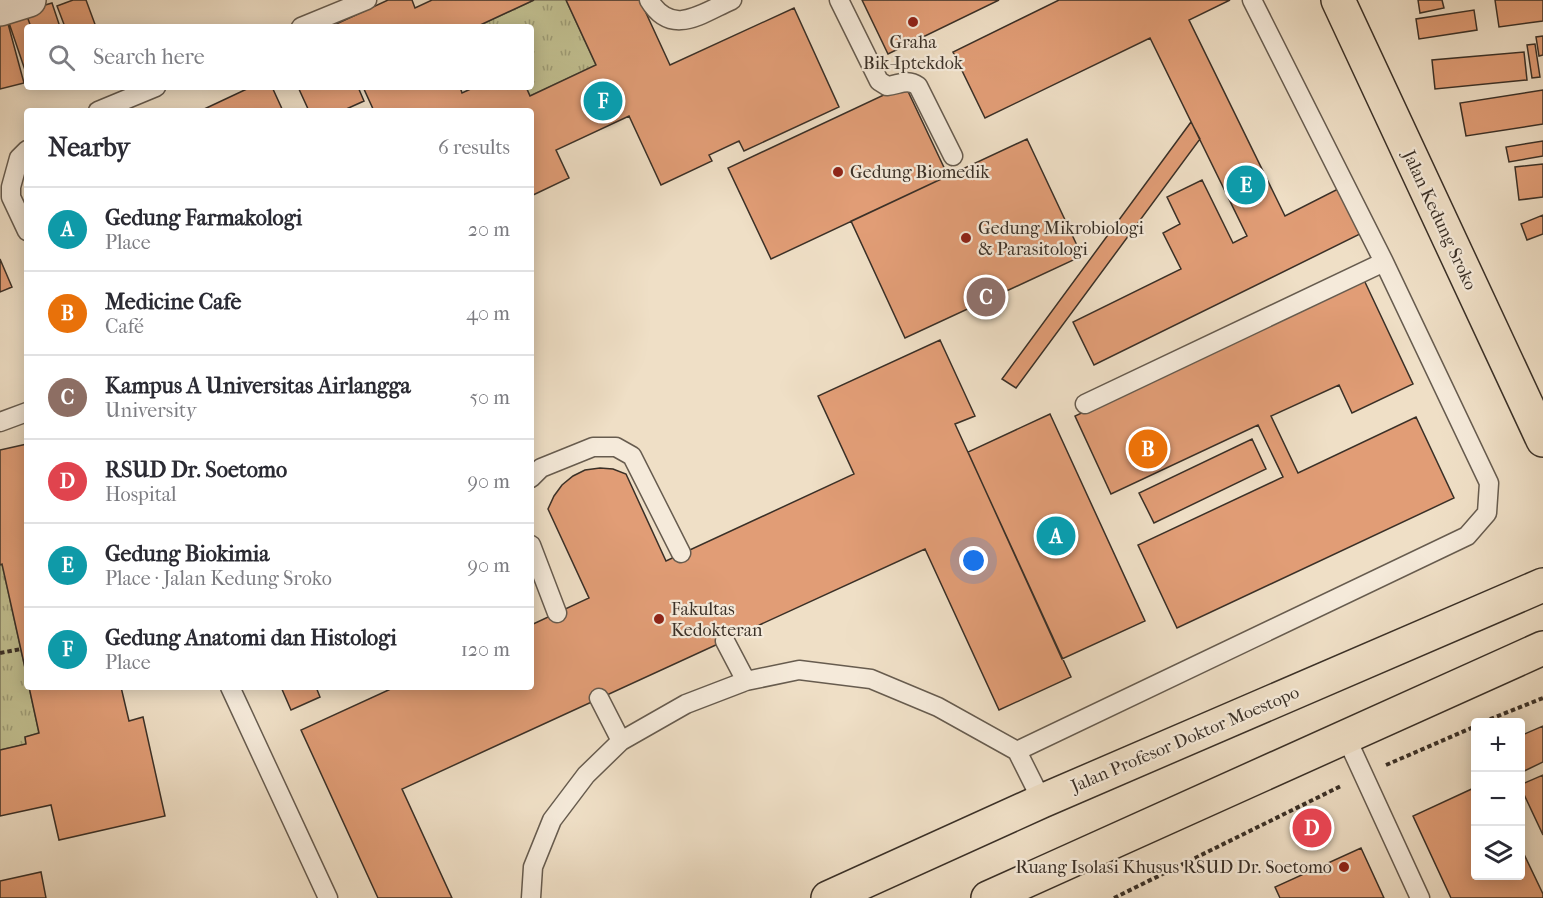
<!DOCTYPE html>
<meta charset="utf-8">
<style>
:root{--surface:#fff;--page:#f2f2f3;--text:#2b2b33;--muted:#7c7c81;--line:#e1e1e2;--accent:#0f766e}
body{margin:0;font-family:"IM FELL French Canon",serif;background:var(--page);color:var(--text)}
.controls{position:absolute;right:18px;bottom:18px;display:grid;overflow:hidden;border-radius:6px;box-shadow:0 3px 15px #0003}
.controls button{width:54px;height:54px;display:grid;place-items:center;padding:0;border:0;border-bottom:2px solid var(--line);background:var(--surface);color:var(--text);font:30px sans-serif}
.you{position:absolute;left:974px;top:561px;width:21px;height:21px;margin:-15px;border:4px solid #fff;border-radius:50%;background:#1a73e8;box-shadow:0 0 0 9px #1a73e833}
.badge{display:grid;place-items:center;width:39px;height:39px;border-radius:50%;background:var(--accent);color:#fff;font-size:20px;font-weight:700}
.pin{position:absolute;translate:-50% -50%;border:3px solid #fff;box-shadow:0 2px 6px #0006}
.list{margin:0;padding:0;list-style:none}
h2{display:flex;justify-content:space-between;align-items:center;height:78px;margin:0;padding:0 24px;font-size:26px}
h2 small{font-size:20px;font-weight:400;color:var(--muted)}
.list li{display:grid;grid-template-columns:39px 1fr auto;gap:18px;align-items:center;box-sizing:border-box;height:84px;padding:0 24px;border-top:2px solid var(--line)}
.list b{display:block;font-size:22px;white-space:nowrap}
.list p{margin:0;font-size:20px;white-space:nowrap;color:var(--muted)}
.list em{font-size:20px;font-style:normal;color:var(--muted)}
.icon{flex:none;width:33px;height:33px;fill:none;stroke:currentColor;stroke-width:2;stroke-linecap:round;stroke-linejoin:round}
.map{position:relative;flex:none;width:1543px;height:898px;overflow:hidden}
.search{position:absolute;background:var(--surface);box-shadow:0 3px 15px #0003;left:24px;top:24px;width:510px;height:66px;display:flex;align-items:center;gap:15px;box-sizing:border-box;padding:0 21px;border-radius:6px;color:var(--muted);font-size:22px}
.panel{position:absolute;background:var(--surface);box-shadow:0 3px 15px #0003;left:24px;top:108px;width:510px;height:582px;border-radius:6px}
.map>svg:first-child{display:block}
.grass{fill:url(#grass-tufts);stroke:#7e785c;stroke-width:1.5}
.building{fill:#e19d76;stroke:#3a3027;stroke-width:1.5}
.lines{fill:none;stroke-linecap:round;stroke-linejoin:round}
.service-casing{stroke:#675c4f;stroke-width:21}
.minor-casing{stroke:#675c4f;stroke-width:36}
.primary-casing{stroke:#3a3027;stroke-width:36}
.path{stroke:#3a3027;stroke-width:4;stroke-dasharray:4.5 3;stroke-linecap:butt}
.service{stroke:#f5eada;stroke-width:18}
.minor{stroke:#f5eada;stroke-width:33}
.primary{stroke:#efdfc6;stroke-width:33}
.poi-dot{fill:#8f2418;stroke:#f5eada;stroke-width:2}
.labels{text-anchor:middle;stroke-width:4.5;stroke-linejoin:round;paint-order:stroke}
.poi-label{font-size:18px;fill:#3a3027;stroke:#f5eada;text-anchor:start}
.street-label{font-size:18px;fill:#3a3027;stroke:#f5eada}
</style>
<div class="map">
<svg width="1543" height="898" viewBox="0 0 1543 898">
<defs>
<pattern id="grass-tufts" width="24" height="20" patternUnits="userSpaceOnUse" patternTransform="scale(1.5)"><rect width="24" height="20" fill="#c1bf90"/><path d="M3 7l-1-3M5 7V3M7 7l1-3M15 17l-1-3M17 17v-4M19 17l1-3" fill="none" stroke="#9e9c76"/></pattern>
</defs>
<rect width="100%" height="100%" fill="#efdfc6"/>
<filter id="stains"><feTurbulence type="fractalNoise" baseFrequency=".00333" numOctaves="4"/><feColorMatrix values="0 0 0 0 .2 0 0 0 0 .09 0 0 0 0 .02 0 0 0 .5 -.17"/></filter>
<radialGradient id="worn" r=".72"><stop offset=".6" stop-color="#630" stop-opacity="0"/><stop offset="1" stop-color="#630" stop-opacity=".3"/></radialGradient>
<path class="grass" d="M 534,0 L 566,0 L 596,65 L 530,96 L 526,87 L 531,87 L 531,27 L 476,27 Z
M 2,564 L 27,677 L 27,687 L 29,687 L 39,733 L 25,737 L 26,744 L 0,750 L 0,565 Z"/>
<path class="building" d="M 73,0 L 86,0 L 96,27 L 65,27 L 57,6 Z
M 388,0 L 412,0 L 415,8 L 432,0 L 534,0 L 476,27 L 335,27 L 334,25 Z
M 566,0 L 640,0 L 670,65 L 794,8 L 839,107 L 744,151 L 739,141 L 709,155 L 712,161 L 661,185 L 629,116 L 556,150 L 569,178 L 531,196 L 531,111 L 374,111 L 363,87 L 460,87 L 462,93 L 475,87 L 526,87 L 530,96 L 596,65 Z
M 862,0 L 999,0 L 888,54 Z
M 1059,0 L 1230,0 L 1189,20 L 1285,216 L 1338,189 L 1360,234 L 1094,365 L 1073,322 L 1181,269 L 1163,233 L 1180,224 L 1167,197 L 1202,180 L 1233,243 L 1247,236 L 1150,38 L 985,118 L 953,52 Z
M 1418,0 L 1442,0 L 1444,8 L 1420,13 Z
M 1495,0 L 1543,0 L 1543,21 L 1499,27 Z
M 52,3 L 60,27 L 31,27 L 25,11 Z
M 1474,10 L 1477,30 L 1419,39 L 1416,19 Z
M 25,11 L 31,27 L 27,27 L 27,76 L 7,17 Z
M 7,20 L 24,83 L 0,89 L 0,22 Z
M 1543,36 L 1543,55 L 1539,56 L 1536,37 Z
M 1535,44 L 1540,77 L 1532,78 L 1527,45 Z
M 1524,52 L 1527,80 L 1435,89 L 1432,60 Z
M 905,85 L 948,176 L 771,259 L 728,168 Z
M 251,87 L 272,87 L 283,111 L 200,111 Z
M 298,87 L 358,87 L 364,101 L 342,111 L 309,111 Z
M 1543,90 L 1543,124 L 1466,136 L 1460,103 Z
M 1191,122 L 1200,139 L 1016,388 L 1002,379 Z
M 1027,139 L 1082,256 L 905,338 L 851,221 Z
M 1543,141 L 1543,156 L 1509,162 L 1506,147 Z
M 1543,164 L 1543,197 L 1519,200 L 1515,167 Z
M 1543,215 L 1543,234 L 1527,240 L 1521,224 Z
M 0,259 L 12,287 L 0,292 Z
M 1364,280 L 1413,384 L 1352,413 L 1339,385 L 1271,416 L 1298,473 L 1416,417 L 1454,498 L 1177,628 L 1138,545 L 1283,477 L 1258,425 L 1111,494 L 1075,416 Z
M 940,340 L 975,416 L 955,424 L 1071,677 L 999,710 L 925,549 L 402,789 L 452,898 L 378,898 L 301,730 L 395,687 L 531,687 L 531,625 L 589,598 L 548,509 L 554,496 L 562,485 L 573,476 L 585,470 L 600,468 L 613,469 L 626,474 L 666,561 L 854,474 L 818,396 Z
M 1050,414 L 1145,621 L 1062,659 L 968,452 Z
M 1252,439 L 1266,469 L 1154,523 L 1139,493 Z
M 27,444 L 27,677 L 2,564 L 0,565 L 0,450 Z
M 29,687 L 121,687 L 129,721 L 143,717 L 165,816 L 59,840 L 51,805 L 0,816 L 0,750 L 26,744 L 25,737 L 39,733 Z
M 281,687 L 316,687 L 320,697 L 291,710 Z
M 1543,726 L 1543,762 L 1520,773 L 1520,736 Z
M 1543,775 L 1543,835 L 1520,786 L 1520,785 Z
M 1476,787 L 1476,876 L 1520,876 L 1520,846 L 1543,894 L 1543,898 L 1451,898 L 1413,816 Z
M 1361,848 L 1384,898 L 1280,898 L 1275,887 Z
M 41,872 L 46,898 L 0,898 L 0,881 Z"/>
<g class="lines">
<g class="service-casing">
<path id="service" d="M 649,0 C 672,38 702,13 732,0
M 839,0 L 879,81 L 887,86 C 899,85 907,78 918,86 L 953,156
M 301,27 L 367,0
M 98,111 L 156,87
M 27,150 L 19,158 L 11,187 L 11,197 L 27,231
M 1085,404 L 1384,262
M 0,422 L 27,412
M 531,478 L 541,468 L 593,447 L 616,447 L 632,456 L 681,553
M 531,545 L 557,613
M 725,641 L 746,681
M 230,687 L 328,898
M 599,698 L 621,741
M 1346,737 L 1420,898
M 1017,751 L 1467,536 L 1487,513 L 1489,483 L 1384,262 L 1252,0
M 531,898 L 533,867 L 552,820 L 586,775 L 621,741 L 686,704 L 746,681 L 799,670 L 871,679 L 938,707 L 1017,751 L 1042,801"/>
</g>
<g class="minor-casing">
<path id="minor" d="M 0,9 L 29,0"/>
</g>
<g class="primary-casing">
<path id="primary" d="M 1338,0 L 1543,440
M 828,898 L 1042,801 L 1543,585
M 988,898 L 1543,648"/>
</g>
<path class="path" d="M 0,653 L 21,649
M 1483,722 L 1543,698
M 1386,765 L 1476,726
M 1114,898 L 1341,786"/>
<use href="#service" class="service"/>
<use href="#minor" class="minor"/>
<use href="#primary" class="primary"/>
</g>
<g class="poi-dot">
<circle cx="913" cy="22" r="6"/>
<circle cx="838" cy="172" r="6"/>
<circle cx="966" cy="238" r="6"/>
<circle cx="659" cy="619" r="6"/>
<circle cx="1344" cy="867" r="6"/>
</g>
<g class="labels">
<g class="poi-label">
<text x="913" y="48" text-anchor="middle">Graha<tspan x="913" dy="21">Bik-Iptekdok</tspan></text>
<text x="850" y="178">Gedung Biomedik</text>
<text x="978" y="234">Gedung Mikrobiologi<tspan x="978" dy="21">&amp; Parasitologi</tspan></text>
<text x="671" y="615">Fakultas<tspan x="671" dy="21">Kedokteran</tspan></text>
<text x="1332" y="873" text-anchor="end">Ruang Isolasi Khusus RSUD Dr. Soetomo</text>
</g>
<g class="street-label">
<text transform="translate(1440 220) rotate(65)" y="6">Jalan Kedung Sroko</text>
<text transform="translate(1185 739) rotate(-23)" y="6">Jalan Profesor Doktor Moestopo</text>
</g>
</g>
<rect width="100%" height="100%" filter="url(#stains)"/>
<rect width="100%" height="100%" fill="url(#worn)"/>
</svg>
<div class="controls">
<button>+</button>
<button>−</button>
<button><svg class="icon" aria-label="layers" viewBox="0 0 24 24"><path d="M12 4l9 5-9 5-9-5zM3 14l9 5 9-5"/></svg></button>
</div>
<div class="you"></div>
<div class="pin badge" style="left:1056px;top:536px;background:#0f9aa8">A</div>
<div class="pin badge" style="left:1148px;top:449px;background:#e8710a">B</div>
<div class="pin badge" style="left:986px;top:297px;background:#8d6e63">C</div>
<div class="pin badge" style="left:1312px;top:828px;background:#e0444e">D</div>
<div class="pin badge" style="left:1246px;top:185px;background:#0f9aa8">E</div>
<div class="pin badge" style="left:603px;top:101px;background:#0f9aa8">F</div>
<div class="search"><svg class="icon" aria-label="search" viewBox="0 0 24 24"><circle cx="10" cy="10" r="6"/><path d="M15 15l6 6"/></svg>Search here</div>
<section class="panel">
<h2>Nearby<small>6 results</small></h2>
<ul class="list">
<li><span class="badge" style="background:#0f9aa8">A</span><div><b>Gedung Farmakologi</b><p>Place</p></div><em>20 m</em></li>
<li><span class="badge" style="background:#e8710a">B</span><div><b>Medicine Cafe</b><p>Café</p></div><em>40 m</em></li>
<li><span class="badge" style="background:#8d6e63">C</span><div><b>Kampus A Universitas Airlangga</b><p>University</p></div><em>50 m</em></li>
<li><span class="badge" style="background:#e0444e">D</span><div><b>RSUD Dr. Soetomo</b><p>Hospital</p></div><em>90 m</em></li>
<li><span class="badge" style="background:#0f9aa8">E</span><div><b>Gedung Biokimia</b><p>Place · Jalan Kedung Sroko</p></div><em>90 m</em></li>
<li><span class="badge" style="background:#0f9aa8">F</span><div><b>Gedung Anatomi dan Histologi</b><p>Place</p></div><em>120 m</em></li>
</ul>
</section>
</div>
